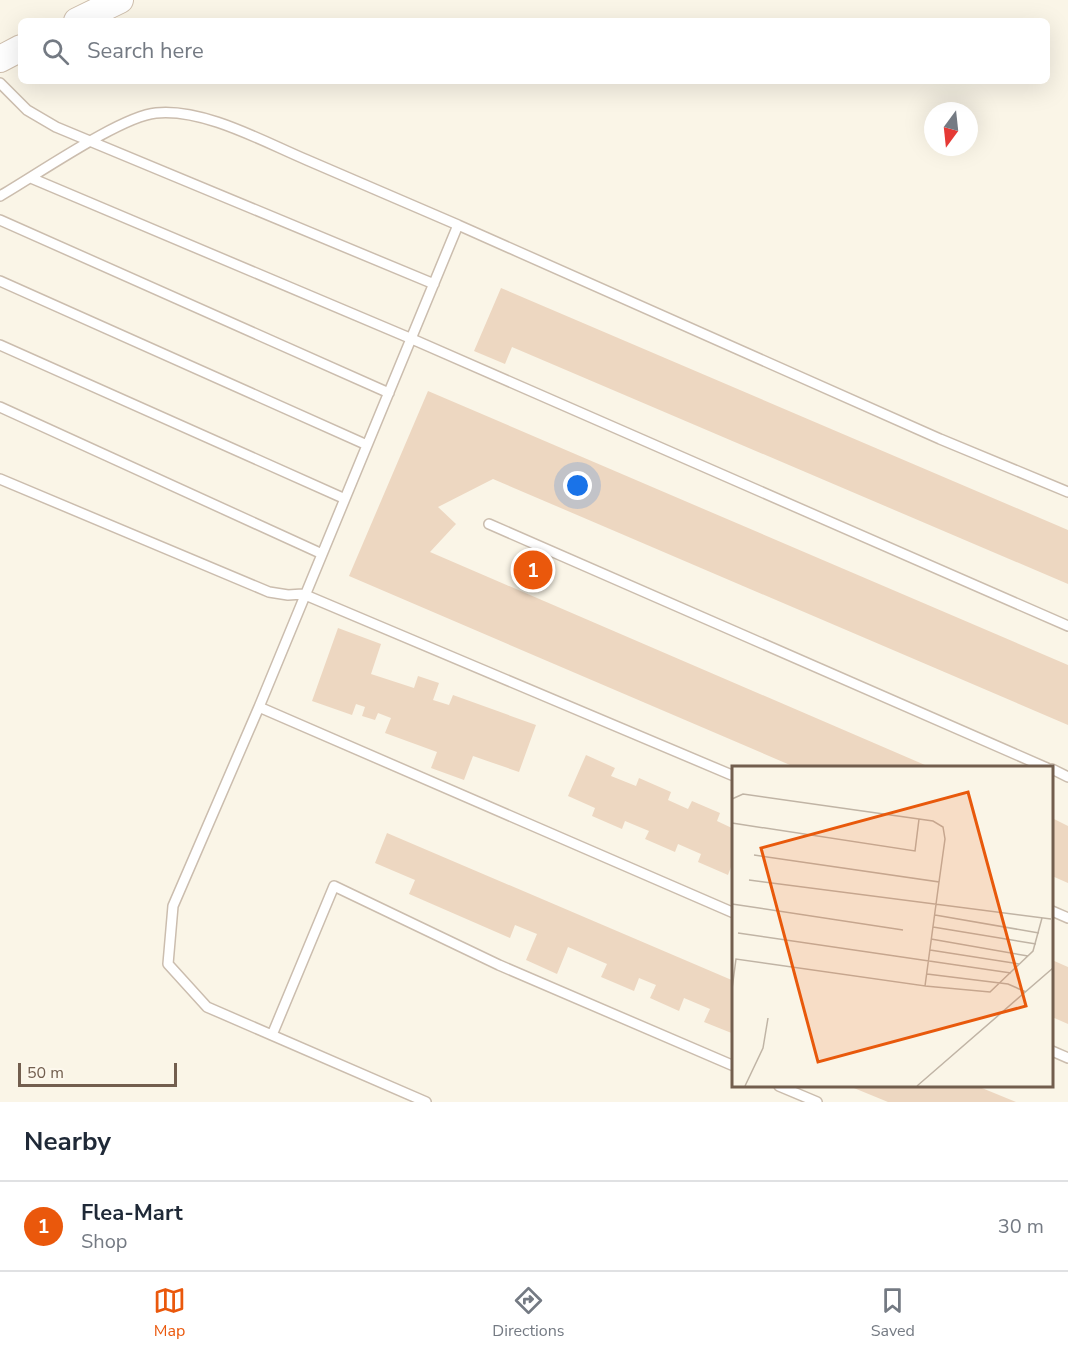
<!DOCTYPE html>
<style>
:root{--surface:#fff;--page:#f2f2f3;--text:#1f2937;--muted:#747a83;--line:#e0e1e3;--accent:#ea580c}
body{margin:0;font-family:"Nunito Sans",sans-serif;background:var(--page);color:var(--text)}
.compass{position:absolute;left:924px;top:102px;width:54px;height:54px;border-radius:50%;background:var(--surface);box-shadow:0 6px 24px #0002;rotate:195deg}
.scale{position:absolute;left:18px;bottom:15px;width:159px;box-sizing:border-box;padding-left:6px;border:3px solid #725e4e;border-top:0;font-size:16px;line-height:21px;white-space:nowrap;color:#725e4e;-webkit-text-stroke:4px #fdf8ed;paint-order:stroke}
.you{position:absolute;left:578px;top:486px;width:21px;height:21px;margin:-15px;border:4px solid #fff;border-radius:50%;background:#1a73e8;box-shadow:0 0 0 9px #1a73e833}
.badge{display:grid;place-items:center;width:39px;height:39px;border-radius:50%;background:var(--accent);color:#fff;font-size:20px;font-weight:700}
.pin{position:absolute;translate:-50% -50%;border:3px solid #fff;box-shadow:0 2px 6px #0006}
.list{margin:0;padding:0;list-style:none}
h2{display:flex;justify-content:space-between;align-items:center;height:78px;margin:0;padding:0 24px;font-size:26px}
h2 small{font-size:20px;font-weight:400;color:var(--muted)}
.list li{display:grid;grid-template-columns:39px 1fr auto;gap:18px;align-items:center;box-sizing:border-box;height:90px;padding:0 24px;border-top:2px solid var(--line)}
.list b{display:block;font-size:22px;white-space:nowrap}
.list p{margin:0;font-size:20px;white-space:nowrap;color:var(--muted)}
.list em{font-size:20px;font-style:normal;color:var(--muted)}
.icon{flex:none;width:33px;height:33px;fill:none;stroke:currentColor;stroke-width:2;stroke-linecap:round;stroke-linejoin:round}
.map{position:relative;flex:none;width:1068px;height:1102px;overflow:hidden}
.search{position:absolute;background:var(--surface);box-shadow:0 6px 24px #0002;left:18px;right:18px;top:18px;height:66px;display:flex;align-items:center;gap:15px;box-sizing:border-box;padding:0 21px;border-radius:9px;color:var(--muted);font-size:22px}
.sheet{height:168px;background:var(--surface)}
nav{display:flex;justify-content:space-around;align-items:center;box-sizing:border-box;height:84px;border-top:2px solid var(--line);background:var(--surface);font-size:16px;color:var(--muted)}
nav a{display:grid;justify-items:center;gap:3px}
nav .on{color:var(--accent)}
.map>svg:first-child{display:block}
.building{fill:#edd7c1}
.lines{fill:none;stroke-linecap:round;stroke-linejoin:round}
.lane-casing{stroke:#cbbdae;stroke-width:12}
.secondary-casing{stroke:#cebeac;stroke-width:28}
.lane{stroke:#fff;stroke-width:9}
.secondary{stroke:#fff;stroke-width:26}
.inset-road{fill:none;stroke:#c0b4a5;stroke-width:1.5}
.view{fill:#e8590c;fill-opacity:0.15;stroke:#e8590c;stroke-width:3}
.inset-edge{fill:none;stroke:#725e4e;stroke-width:3}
</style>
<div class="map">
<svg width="1068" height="1102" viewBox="0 0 1068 1102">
<rect width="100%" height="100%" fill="#faf5e7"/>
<path class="building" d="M 501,288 L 1068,530 L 1068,584 L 512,347 L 505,364 L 474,351 Z
M 428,391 L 1068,665 L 1068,725 L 493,479 L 438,507 L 456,524 L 430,552 L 932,768 L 797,768 L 349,576 Z
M 338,628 L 381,644 L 371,674 L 414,688 L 418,676 L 439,683 L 433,700 L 449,705 L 453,695 L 536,725 L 519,772 L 473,756 L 464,780 L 431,768 L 437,752 L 385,733 L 391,718 L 378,713 L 375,720 L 362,716 L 365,707 L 356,704 L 352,715 L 312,701 Z
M 586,755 L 615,768 L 611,776 L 636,786 L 639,778 L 671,792 L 668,800 L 688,809 L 692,801 L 720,813 L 717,821 L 734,829 L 734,868 L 731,867 L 728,875 L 698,862 L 701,854 L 678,844 L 675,852 L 645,839 L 649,831 L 625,821 L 622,829 L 592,816 L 595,808 L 568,796 Z
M 1052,818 L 1068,826 L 1068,883 L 1052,876 Z
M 387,833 L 734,981 L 734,1034 L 704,1022 L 710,1009 L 684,998 L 679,1011 L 650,998 L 656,985 L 639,978 L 634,991 L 601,977 L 607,964 L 568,947 L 557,974 L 526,960 L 537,934 L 515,925 L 510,938 L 409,894 L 415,880 L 375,863 Z
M 1052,960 L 1068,967 L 1068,1024 L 1052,1017 Z
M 849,1086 L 977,1086 L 1016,1102 L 888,1102 Z"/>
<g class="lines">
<g class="lane-casing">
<path id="lane" d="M 0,83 L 27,110 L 56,127 L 434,284
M 31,178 L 412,339 L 1068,626
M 0,196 C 35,176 121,116 156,113 C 204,108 264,142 307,160 C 357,182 408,203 458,225
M 0,220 L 389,393
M 0,281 L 367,445
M 0,345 L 343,498
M 0,407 L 320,553
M 0,479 L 269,592 L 288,595 L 303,594 L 734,776
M 489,524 L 1047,768
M 259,707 L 173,906 L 168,964 L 207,1007 L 426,1102
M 1052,769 L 1068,777
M 1052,911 L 1068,918
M 734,913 L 259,707 L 458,225 L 940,439 L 1068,492
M 272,1035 L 334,886 L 499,965 L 734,1066
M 1052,1051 L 1068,1058
M 779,1086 L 817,1102"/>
</g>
<g class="secondary-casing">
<path id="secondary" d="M 77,21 L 120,0
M 0,59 L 21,48"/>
</g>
<use href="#lane" class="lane"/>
<use href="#secondary" class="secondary"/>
</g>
<g transform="translate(732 766)">
<rect width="321" height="321" fill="#faf5e7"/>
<path class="inset-road" d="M 0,33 L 11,28 L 201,55 L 211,61 L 213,73 L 207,116M 0,57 L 183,85 L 187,53M 17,114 L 319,153M 0,138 L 171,164M 203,149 L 307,167M 201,161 L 304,178M 6,167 L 279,207M 199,173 L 296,190M 198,184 L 287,198M 195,208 L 276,218 L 294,226M 193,220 L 258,226 L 301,185 L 310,152M 0,223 L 4,193 L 193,220 L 207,116 L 22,89M 13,320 L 31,282 L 36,252M 185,320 L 321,202"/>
<path class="view" d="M 236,26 L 294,240 L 86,296 L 29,82 Z"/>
<rect width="321" height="321" class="inset-edge"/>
</g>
</svg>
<svg class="compass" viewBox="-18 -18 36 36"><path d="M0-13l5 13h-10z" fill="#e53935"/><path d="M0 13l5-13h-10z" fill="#747a83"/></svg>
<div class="scale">50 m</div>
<div class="you"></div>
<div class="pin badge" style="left:533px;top:570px">1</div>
<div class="search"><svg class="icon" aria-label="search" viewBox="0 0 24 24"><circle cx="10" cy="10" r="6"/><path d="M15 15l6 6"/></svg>Search here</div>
</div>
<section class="sheet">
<h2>Nearby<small></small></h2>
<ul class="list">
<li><span class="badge">1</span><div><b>Flea-Mart</b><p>Shop</p></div><em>30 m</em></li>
</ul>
</section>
<nav>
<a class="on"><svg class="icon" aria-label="map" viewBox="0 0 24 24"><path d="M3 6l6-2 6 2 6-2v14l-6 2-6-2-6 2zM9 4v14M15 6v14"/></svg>Map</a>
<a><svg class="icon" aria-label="directions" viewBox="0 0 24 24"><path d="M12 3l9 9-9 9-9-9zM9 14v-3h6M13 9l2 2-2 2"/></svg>Directions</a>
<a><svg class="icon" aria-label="saved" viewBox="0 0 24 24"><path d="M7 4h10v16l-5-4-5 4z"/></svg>Saved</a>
</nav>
